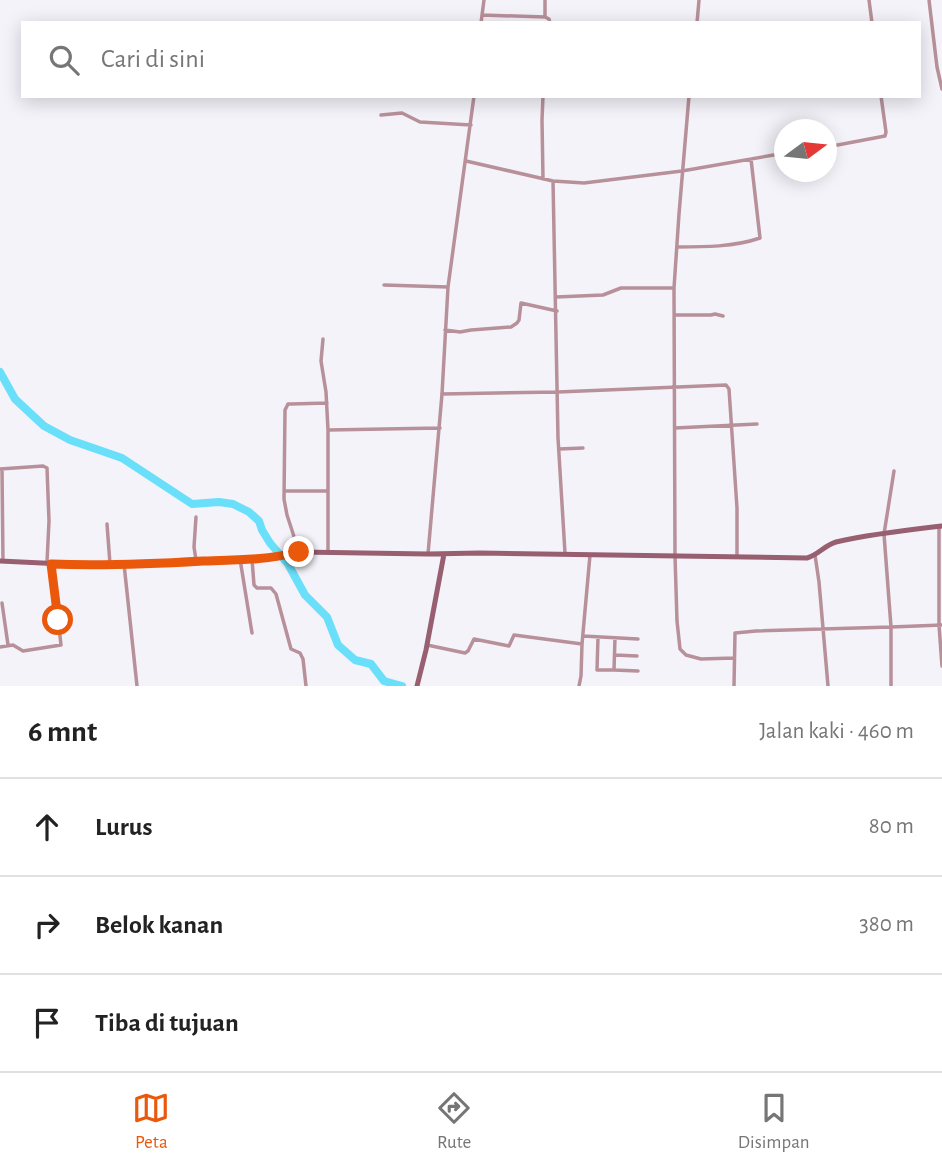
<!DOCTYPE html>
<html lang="id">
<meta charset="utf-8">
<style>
:root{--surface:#fff;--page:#f2f2f2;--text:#222;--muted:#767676;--line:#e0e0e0;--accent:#ea580c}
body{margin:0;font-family:"Alegreya Sans",sans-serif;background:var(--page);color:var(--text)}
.compass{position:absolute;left:774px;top:119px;width:63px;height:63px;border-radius:50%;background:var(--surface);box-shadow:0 4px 18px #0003;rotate:75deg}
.stop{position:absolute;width:21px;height:21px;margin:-16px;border:5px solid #ea580c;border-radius:50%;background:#fff}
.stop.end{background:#ea580c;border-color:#fff;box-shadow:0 2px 7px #0008}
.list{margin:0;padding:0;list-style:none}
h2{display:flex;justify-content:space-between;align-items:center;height:91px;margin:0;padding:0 28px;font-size:30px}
h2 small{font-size:23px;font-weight:400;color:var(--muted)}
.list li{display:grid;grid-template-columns:46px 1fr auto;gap:21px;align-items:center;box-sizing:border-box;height:98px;padding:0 28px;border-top:2px solid var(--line)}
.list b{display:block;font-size:26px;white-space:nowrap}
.list em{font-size:23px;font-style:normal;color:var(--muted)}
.icon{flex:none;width:38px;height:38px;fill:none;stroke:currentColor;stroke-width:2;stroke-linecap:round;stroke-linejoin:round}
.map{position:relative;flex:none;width:942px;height:686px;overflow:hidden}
.search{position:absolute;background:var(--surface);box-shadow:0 4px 18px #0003;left:21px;right:21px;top:21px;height:77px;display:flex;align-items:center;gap:18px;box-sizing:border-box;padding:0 24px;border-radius:0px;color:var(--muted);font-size:26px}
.sheet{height:385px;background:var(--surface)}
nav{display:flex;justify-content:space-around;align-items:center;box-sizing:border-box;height:98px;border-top:2px solid var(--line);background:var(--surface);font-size:19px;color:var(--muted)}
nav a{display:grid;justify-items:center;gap:4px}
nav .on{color:var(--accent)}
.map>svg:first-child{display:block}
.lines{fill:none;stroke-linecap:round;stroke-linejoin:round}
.river{stroke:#69dff9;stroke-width:8}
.street{stroke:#b8909a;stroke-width:3.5}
.secondary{stroke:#975f6f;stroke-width:5}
.route{stroke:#ea580c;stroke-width:9}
</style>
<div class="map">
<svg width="942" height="686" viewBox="0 0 942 686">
<rect width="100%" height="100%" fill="#f4f3fa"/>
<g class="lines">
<path class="river" d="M 0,372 L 15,399 L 44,426 L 70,440 L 122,458 L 192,504 L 219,502 L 233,504 L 249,512 L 259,521 L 262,530 L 270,543 L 288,564 L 305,595 L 327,617 L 338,645 L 355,660 L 371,664 L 384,681 L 402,686"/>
<path class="street" d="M 869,0 L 872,23
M 929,0 L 937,67 L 942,89
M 482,15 L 545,17 L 549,19 L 550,23
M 545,17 L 545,0
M 481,23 L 484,0
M 697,23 L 699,0
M 689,96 L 679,214 L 674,288 L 675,556 L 677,621 L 680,649 L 686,655 L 701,659 L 734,658
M 381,115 L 402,113 L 420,122 L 471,125
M 827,147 L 885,136 L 886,132 L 881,96
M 466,161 L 553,181 L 584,183 L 682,171 L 785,153
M 543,179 L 542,120 L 543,96
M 553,181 L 558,438 L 565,553
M 677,247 C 704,247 734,247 760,238 L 751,159
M 384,285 L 448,287
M 556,297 L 603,295 L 621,288 L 674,288
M 674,315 L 711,315 L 715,314 L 723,316
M 445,330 L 460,332 L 471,330 L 511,327 L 517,323 L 519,320 L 521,303 L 557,311
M 323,339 L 321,361 L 326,392 L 328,430 L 328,552
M 442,394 L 558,392 L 726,385 L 729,389 L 737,508 L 737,556
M 675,428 L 757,424
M 328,430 L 440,428
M 559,449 L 583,448
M 0,469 L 43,466 L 47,468 L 49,521 L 47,562
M 2,469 L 3,561
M 284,491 L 327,491
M 196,517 L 194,547 L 196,560
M 107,524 L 110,564
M 939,526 L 939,625 L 942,666
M 299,552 L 287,515 L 284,499 L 285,410 L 288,404 L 291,404 L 327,403
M 428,554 L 442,394 L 448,287 L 474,96
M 815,555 L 819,582 L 828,686
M 240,559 L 252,633
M 252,559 L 254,585 L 257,588 L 271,588 L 276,594 L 291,649 L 300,653 L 303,659 L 306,686
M 124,564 L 137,686
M 2,603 L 8,645
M 583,636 L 638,639
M 598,637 L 597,670 L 614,670
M 615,638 L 614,670 L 638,671
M 427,645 L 465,653 L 468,651 L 474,639 L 509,646 L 514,635 L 582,644
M 0,647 L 13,645 L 23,651 L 61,645 L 52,565
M 615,655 L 637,656
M 579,686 L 581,676 L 582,644 L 590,555
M 734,686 L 735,633 L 756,631 L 891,627 L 884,534 L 894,471
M 891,686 L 891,627 L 942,625"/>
<path class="secondary" d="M 0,561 L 84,565 L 276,558 L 299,552 L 428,554 L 480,553 L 807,558 C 818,555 825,545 836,542 C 871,534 907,530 942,526
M 417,686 L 426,650 L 444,554"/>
</g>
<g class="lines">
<path class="route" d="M 58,620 L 51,564 C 102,566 152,564 203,561 C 235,560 268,560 299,552"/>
</g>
</svg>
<svg class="compass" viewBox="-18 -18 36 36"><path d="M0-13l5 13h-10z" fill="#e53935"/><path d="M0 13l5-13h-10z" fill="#767676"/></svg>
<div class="stop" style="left:58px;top:620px"></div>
<div class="stop end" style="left:299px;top:552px"></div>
<div class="search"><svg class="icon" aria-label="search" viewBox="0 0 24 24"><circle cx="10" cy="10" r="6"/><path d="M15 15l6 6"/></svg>Cari di sini</div>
</div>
<section class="sheet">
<h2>6 mnt<small>Jalan kaki · 460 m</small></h2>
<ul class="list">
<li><svg class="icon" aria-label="ahead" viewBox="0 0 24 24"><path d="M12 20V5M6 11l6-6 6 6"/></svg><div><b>Lurus</b></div><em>80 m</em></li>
<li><svg class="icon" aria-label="right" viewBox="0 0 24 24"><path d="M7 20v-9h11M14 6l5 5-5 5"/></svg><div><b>Belok kanan</b></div><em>380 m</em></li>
<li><svg class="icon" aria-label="arrive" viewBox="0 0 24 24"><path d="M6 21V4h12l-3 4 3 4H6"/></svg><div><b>Tiba di tujuan</b></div></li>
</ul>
</section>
<nav>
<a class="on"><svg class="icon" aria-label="map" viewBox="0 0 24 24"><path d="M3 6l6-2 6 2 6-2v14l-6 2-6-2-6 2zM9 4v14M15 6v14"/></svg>Peta</a>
<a><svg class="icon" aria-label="directions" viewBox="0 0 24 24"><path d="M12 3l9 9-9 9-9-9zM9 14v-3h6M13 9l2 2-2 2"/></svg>Rute</a>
<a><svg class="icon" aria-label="saved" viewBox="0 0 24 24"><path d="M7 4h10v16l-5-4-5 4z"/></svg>Disimpan</a>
</nav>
